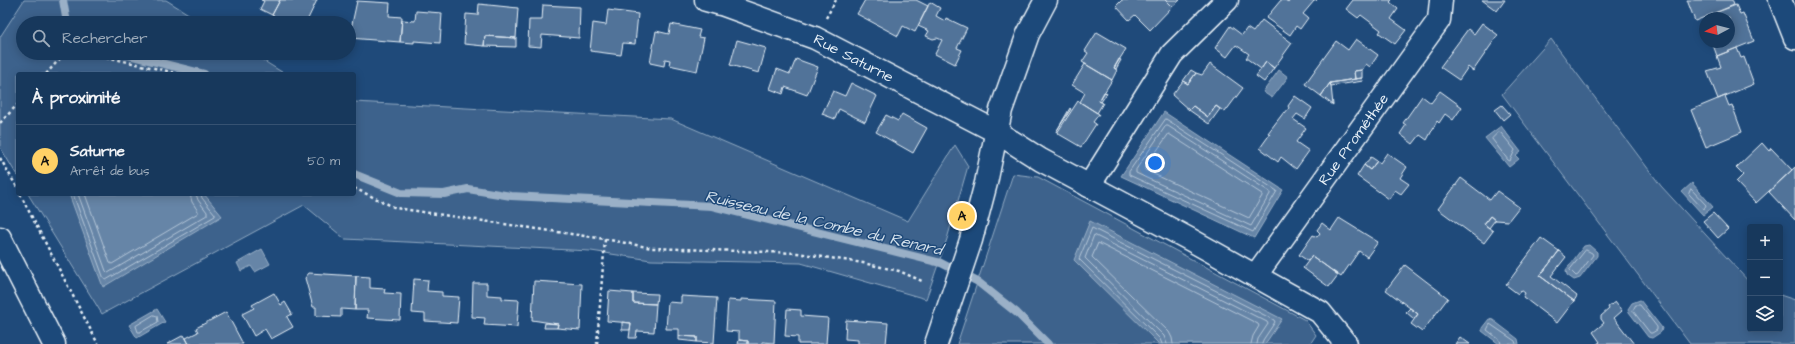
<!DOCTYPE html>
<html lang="fr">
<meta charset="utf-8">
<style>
:root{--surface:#17385c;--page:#244365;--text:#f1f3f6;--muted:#9eacbb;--line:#365272;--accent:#ffd166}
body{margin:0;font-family:"Architects Daughter",sans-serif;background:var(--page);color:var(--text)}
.controls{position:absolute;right:12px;bottom:12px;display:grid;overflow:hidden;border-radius:4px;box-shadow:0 2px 10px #0003}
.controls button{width:36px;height:36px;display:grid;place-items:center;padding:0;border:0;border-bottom:1px solid var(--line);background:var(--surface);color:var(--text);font:20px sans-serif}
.compass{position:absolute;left:1699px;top:12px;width:36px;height:36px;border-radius:50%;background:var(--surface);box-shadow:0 2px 10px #0003;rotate:263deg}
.you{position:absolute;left:1155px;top:163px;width:14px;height:14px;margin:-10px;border:3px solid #fff;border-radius:50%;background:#1a73e8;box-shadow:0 0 0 6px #1a73e833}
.badge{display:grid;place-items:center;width:26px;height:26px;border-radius:50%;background:var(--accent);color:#111;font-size:13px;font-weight:700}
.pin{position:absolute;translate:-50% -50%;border:2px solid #fff;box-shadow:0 1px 4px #0006}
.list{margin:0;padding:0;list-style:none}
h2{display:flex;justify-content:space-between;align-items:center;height:52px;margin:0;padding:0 16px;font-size:17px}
h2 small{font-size:13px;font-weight:400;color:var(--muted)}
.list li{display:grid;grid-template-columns:26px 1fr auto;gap:12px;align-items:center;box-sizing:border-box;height:72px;padding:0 16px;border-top:1px solid var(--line)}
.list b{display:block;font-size:15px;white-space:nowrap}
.list p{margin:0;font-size:13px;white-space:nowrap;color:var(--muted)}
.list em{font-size:13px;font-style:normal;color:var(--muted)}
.icon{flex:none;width:22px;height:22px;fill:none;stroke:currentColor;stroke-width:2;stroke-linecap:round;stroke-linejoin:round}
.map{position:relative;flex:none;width:1795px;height:344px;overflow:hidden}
.search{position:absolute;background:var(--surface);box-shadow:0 2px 10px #0003;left:16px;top:16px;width:340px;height:44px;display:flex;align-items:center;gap:10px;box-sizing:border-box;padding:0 14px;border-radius:22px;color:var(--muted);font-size:15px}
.panel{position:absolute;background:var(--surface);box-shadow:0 2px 10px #0003;left:16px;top:72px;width:340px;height:124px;border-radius:4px}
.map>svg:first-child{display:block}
.green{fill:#3c628c;stroke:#92aac2}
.water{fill:#6685a7;stroke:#9ab0c7}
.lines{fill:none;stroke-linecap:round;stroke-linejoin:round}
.shore{stroke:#b4c6d8;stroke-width:1}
.stream{stroke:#9ab0c7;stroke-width:8}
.building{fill:#517399;stroke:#e8f1f8}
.street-casing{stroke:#e8f1f8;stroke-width:25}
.path{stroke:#e8f1f8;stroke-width:2.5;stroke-dasharray:3 3;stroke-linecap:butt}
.street{stroke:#1f4a7a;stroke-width:22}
.labels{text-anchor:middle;stroke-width:3;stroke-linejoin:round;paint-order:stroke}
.street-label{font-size:15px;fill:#e8f1f8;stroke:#1f4a7a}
.water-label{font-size:16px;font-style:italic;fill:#d4e1ec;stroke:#1f4a7a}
</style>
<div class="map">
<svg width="1795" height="344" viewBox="0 0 1795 344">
<rect width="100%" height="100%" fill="#1f4a7a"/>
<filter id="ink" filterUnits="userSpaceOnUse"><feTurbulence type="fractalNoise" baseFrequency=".025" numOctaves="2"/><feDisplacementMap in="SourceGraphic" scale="8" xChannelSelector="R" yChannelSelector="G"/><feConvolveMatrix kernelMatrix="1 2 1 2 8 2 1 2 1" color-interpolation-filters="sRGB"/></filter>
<g filter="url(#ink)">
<path class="green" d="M 24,0 L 166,0 L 203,23 L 23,23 L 23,53 L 251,53 L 285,74 L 18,74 L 18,177 L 0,147 L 0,37 Z
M 1551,39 L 1661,186 L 1750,283 L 1750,329 L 1780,329 L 1780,295 L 1795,300 L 1795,344 L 1690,344 L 1502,94 Z
M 354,102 L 671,119 L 908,221 L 955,145 L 968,166 L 947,239 L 926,299 L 801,263 L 651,260 L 591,251 L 345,239 L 304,205 L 102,314 L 28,194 L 354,194 Z
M 1013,174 L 1038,177 L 1305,320 L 1316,335 L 1310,344 L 957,344 Z"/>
<path class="water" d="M 1279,70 L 1288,77 L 1272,98 L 1263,92 Z
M 1164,112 L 1283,190 L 1254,238 L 1121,176 Z
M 1501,126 L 1521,152 L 1516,156 L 1519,159 L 1509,167 L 1485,138 Z
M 1692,183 L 1713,207 L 1703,215 L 1682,192 Z
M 69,194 L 204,194 L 222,216 L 103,287 Z
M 1090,221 L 1282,319 L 1265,344 L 1159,344 L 1074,260 Z
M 1589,245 L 1597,252 L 1597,256 L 1580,278 L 1574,280 L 1567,275 L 1566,270 L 1584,246 Z
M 262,249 L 270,264 L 255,272 L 251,266 L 241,271 L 237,263 Z
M 1640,300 L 1662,328 L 1661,332 L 1652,338 L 1648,337 L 1629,312 L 1628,309 L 1632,303 Z
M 157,309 L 165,322 L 137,338 L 129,325 Z
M 1489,319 L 1493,320 L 1518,339 L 1519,344 L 1499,344 L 1482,331 L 1482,328 Z"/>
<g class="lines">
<path class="shore" d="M 1166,119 L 1277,191 L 1253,232 L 1129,175 L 1129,172 Z
M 1166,126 L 1168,126 L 1270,192 L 1270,194 L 1251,226 L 1136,173 L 1136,170 Z
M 1499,132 L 1501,133 L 1515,150 L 1510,161 L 1508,160 L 1492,139 Z
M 1169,134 L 1262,194 L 1262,196 L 1249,218 L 1145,170 L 1145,168 Z
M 1691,189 L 1706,205 L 1704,209 L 1702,208 L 1689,194 Z
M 73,194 L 104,279 L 106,280 L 215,216 L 215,214 L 202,198 L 201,194
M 78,194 L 106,271 L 108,273 L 207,215 L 207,212 L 198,200 L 196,194
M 85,194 L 110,263 L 112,264 L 198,213 L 198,211 L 192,202 L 190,194
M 1586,250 L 1592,253 L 1593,255 L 1578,275 L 1576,276 L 1570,270 Z
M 1636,305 L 1640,305 L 1657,327 L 1657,330 L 1652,333 L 1650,333 L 1633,311 Z
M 154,315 L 157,316 L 158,322 L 140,332 L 138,332 L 136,326 Z
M 1162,344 L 1160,339 L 1079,259 L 1092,228 L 1274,320 L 1275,322 L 1263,340 L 1262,344
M 1167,344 L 1164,336 L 1085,258 L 1094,235 L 1267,322 L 1268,324 L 1258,339 L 1257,344
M 1173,344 L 1172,338 L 1169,332 L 1092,257 L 1098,243 L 1258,324 L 1259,326 L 1253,336 L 1251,344
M 1501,344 L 1500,340 L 1487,330 L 1490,324 L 1515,341 L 1516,344"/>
<path class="stream" d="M 63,0 L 67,23
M 121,53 L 204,74
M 354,174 L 401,193 L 444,194 L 468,189 L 511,196 L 712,206 L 941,263 L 978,282 L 1017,313 L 1048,344"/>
</g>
<path class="building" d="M 261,0 L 280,0 L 272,15 L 260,9 L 264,1 Z
M 280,0 L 317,0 L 306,23 L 287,23 L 272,15 Z
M 865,0 L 916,0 L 928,6 L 915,32 L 903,26 L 898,36 L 857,14 Z
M 1122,0 L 1165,0 L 1172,7 L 1150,30 L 1135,15 L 1129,20 L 1116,6 Z
M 1165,0 L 1180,0 L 1172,7 Z
M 1281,0 L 1286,0 L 1288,3 L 1290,0 L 1317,0 L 1314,1 L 1303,14 L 1308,18 L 1300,29 L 1296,26 L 1290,35 L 1266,18 Z
M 1353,0 L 1392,0 L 1390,2 L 1398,9 L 1391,19 L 1406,30 L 1395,44 L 1379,33 L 1381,30 L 1361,15 L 1358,18 L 1346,9 Z
M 1482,0 L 1505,0 L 1497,11 Z
M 1687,0 L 1732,0 L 1734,5 L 1695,21 Z
M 357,1 L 390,3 L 389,16 L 402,17 L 400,42 L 349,38 Z
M 930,2 L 940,8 L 936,16 L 945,21 L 946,18 L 967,28 L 957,48 L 962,50 L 955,64 L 935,54 L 942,40 L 937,38 L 933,39 L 926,36 L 929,31 L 918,26 Z
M 479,4 L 518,8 L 516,38 L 485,36 L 484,46 L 464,44 L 466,14 L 478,15 Z
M 543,5 L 580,7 L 579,38 L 542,35 L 541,47 L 528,46 L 529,20 L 542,20 Z
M 1736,5 L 1740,14 L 1743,13 L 1754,41 L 1717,56 L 1712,42 L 1729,42 L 1729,18 L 1717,18 L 1715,13 Z
M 608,10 L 638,14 L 635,44 L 623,43 L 621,55 L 590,51 L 593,23 L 606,25 Z
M 416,11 L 442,13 L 440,43 L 414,41 L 414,43 L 400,42 L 402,20 L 415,21 Z
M 1262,20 L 1292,43 L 1274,68 L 1266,62 L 1261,69 L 1246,58 L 1249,54 L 1236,45 L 1227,57 L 1215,48 L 1230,26 L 1242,35 L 1247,28 L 1253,32 Z
M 1482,23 L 1498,35 L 1473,71 L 1468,67 L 1459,80 L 1440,67 L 1468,29 L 1474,34 Z
M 671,24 L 700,30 L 698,37 L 704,38 L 697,71 L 669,65 L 670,60 L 665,59 L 664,66 L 650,63 L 656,31 L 669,34 Z
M 1097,32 L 1126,49 L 1114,68 L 1117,70 L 1112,80 L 1082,62 L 1088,53 L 1085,51 Z
M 485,36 L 516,38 L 516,47 L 484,46 Z
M 1356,39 L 1378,55 L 1370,67 L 1366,64 L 1362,70 L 1354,71 L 1355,79 L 1330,83 L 1321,96 L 1305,84 L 1336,41 L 1348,50 Z
M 737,40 L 766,48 L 759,73 L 730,65 Z
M 1737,48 L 1741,58 L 1744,57 L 1754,84 L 1718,99 L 1707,71 L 1721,67 L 1717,56 Z
M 796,59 L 818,67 L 807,95 L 785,87 L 783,94 L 770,89 L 777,69 L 790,74 Z
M 1119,59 L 1121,60 L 1116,69 L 1114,68 Z
M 1266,62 L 1274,68 L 1264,82 L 1256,76 Z
M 1085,64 L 1112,80 L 1099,101 L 1103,103 L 1097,113 L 1080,102 L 1085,93 L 1072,85 Z
M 1210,64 L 1243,88 L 1225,112 L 1216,106 L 1208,117 L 1193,106 L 1189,110 L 1172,95 L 1183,81 L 1188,84 L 1196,73 L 1202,75 Z
M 1191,70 L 1196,73 L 1188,84 L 1183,81 Z
M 1362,70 L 1362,78 L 1355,79 L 1354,71 Z
M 1362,78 L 1363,81 L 1331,86 L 1330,83 Z
M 851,83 L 877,96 L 865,122 L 839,109 L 835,119 L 822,114 L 833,91 L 845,96 Z
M 1330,83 L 1331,86 L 1333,105 L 1321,96 Z
M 1440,91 L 1462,107 L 1453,120 L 1445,114 L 1439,123 L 1437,121 L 1427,140 L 1420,135 L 1413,144 L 1400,134 L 1406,125 L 1403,123 L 1422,96 L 1431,103 Z
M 1104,92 L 1107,93 L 1101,102 L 1099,101 Z
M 1295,96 L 1312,108 L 1305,119 L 1297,114 L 1293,119 L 1306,128 L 1296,142 L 1309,151 L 1296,169 L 1281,157 L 1278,162 L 1260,148 L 1270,134 L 1268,133 L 1284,112 L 1285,113 L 1289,108 L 1288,106 Z
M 1725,96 L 1729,106 L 1732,105 L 1742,132 L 1706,147 L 1691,110 Z
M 1078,101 L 1099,114 L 1093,122 L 1096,124 L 1081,147 L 1057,133 Z
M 1502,105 L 1510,114 L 1503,120 L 1495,110 Z
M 1193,106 L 1208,117 L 1216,106 L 1220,109 L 1209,124 L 1189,110 Z
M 1070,108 L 1071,109 L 1056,132 Z
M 902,114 L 927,128 L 913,153 L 876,132 L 886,115 L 898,121 Z
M 1762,143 L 1769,151 L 1771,148 L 1792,170 L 1756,203 L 1736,182 L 1743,175 L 1736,168 Z
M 1387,153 L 1407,167 L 1400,178 L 1409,184 L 1401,194 L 1395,190 L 1389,199 L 1357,176 L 1364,165 L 1370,170 L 1377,161 L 1380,163 Z
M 1371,157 L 1377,161 L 1370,170 L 1364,165 Z
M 1795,167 L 1795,220 L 1769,192 Z
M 1461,178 L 1490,200 L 1497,191 L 1519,207 L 1508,221 L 1495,220 L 1490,216 L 1484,224 L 1493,231 L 1484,243 L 1438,209 Z
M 1713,213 L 1728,229 L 1718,238 L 1703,221 Z
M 1490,216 L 1495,220 L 1489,228 L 1484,224 Z
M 1339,218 L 1378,242 L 1367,257 L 1359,251 L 1341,277 L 1312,256 L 1308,261 L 1299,255 L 1313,235 L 1317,237 L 1320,233 L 1317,230 L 1322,223 L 1331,230 Z
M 1541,238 L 1559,251 L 1540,276 L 1574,301 L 1557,323 L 1523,297 L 1525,293 L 1521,290 L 1518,294 L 1506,285 Z
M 1559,251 L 1566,257 L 1551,276 L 1577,296 L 1574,301 L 1540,276 Z
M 1312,256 L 1338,275 L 1329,287 L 1303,268 Z
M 1405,265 L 1448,298 L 1422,332 L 1411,324 L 1418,314 L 1386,290 Z
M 309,273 L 356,276 L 355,310 L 341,309 L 341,317 L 316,316 L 316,307 L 313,307 L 305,278 Z
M 356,276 L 370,277 L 370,288 L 385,289 L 384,293 L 401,294 L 400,320 L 367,318 L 368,310 L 355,310 Z
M 414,279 L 428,280 L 427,291 L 442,292 L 442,296 L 459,297 L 457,323 L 425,321 L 425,314 L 412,313 Z
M 534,281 L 582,284 L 580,330 L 557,328 L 558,324 L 532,320 Z
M 473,283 L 487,283 L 487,295 L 502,296 L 502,299 L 519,300 L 517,327 L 484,325 L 485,318 L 472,317 Z
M 609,291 L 633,293 L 633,303 L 656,304 L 654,332 L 637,331 L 636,338 L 629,338 L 631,323 L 607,321 Z
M 274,293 L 281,305 L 285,302 L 292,314 L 287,317 L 293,327 L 271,339 L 265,329 L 254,336 L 242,314 L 254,308 L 252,305 Z
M 633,293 L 657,294 L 656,304 L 633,303 Z
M 681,296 L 717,298 L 714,343 L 697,342 L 697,337 L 679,336 L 679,329 L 666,329 L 668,302 L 681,303 Z
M 741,299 L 776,301 L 774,343 L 762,342 L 762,344 L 748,344 L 748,341 L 739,340 L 739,332 L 726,331 L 728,300 L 741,301 Z
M 1615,302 L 1622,311 L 1614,318 L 1634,344 L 1597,344 L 1600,342 L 1593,332 L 1604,323 L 1601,319 L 1601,316 L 1609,309 L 1608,307 Z
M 1410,308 L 1418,314 L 1414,319 L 1406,312 Z
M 787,309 L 801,310 L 801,316 L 828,318 L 826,344 L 798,344 L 798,337 L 785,336 Z
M 226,312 L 243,344 L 189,344 L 186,338 L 198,332 L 196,328 Z
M 846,320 L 888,323 L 886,344 L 858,344 L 858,340 L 845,339 Z
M 622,322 L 631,323 L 630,330 L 622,330 Z
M 545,323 L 558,324 L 557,328 L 544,328 Z
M 184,335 L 189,344 L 167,344 Z
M 679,336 L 697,337 L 697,342 L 679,340 Z
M 1460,337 L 1470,344 L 1455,344 Z
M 739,340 L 748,341 L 748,344 L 738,344 Z"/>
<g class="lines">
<g class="street-casing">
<g id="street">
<path id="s1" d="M 706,0 L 724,5 L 815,38 L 995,131 L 1041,160 L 1191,240 L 1320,312 L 1346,344"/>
<path d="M 1780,0 L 1795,38"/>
<path d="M 1089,186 L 1172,54 L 1227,0"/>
<path d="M 0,238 L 54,344"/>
<path id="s2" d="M 1256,275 L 1439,20 L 1441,0"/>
<path d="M 936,344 L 971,240 L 986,183 L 1001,110 L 1028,34 L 1046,0"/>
</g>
</g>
<path class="path" d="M 826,18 L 836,0
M 89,53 L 180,74
M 46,74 L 65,53
M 0,123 L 18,104
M 0,158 L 18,189
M 354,188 L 396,208 L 605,239 L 652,248 L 797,253 L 863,263 L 899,271 L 922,281
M 20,194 L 98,344
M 597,344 L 605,239"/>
<use href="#street" class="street"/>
</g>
</g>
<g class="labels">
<g class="street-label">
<text dy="5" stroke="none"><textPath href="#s1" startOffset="159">Rue Saturne</textPath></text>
<text dy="5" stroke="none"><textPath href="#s2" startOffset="167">Rue Prométhée</textPath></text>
</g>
<g class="water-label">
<text transform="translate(824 222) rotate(13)" y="6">Ruisseau de la Combe du Renard</text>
</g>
</g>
</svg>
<div class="controls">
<button>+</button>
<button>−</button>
<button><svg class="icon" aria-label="layers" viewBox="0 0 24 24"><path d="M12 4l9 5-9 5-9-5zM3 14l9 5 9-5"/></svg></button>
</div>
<svg class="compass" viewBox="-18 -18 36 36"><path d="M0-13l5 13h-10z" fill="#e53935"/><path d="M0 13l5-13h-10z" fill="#9eacbb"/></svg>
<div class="you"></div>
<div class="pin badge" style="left:962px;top:216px">A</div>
<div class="search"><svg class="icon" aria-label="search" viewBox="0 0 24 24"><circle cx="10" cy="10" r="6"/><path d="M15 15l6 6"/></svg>Rechercher</div>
<section class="panel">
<h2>À proximité<small></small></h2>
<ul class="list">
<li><span class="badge">A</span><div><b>Saturne</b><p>Arrêt de bus</p></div><em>50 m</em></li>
</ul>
</section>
</div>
